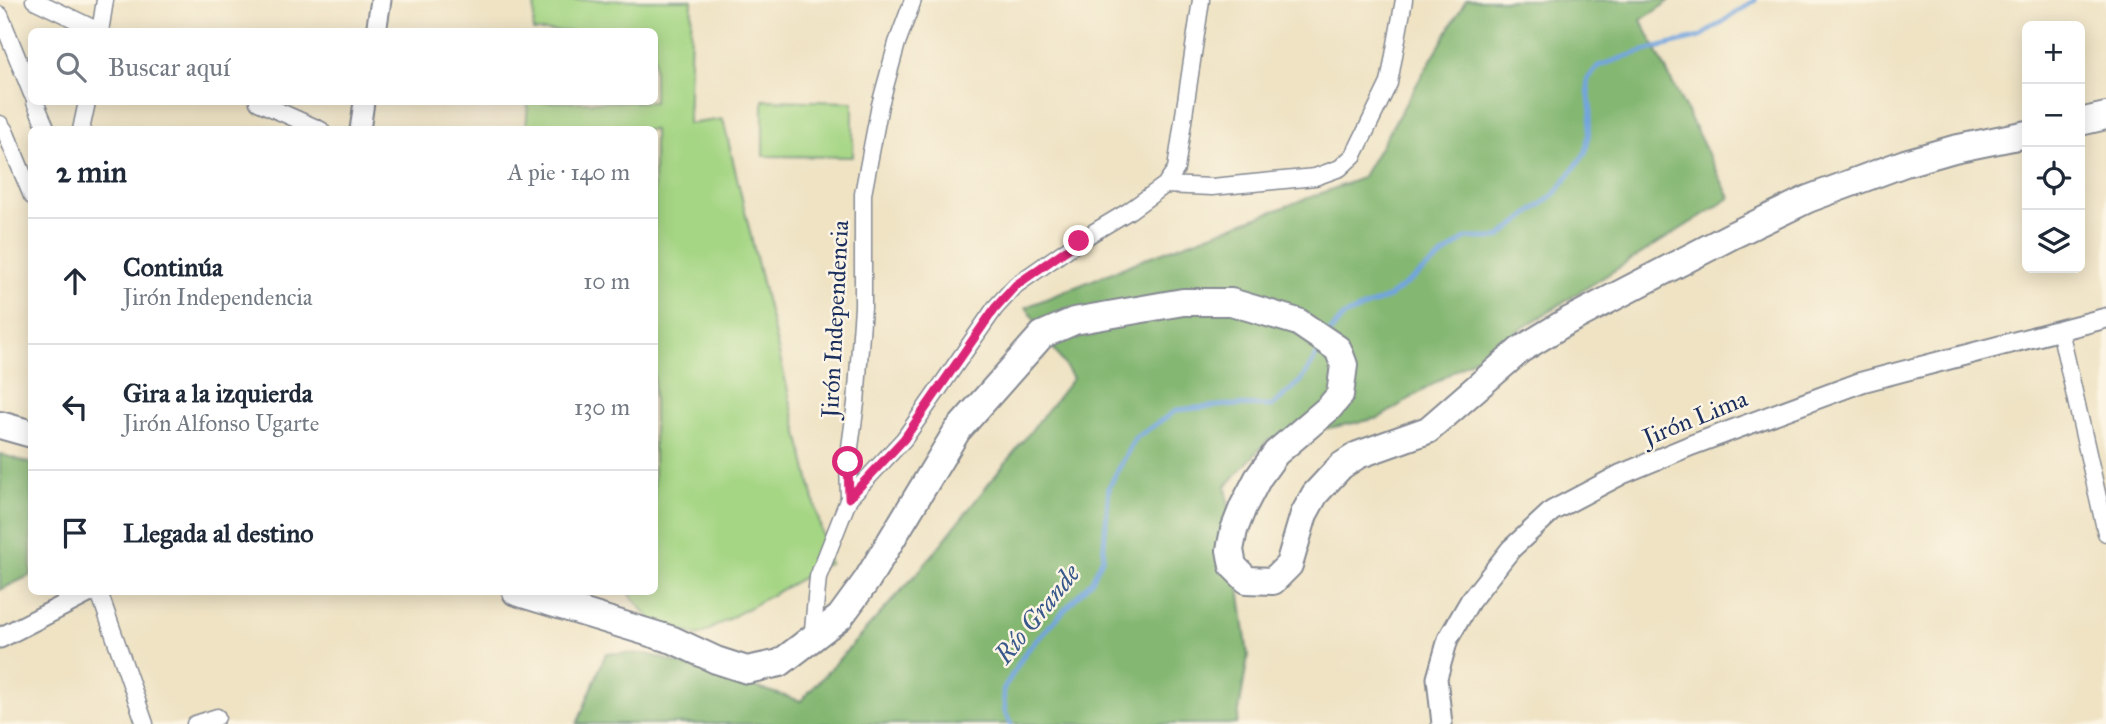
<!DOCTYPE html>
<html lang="es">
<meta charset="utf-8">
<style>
:root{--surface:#fff;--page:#f2f2f3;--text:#1f2937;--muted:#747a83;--line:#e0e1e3}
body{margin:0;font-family:"IM FELL Great Primer",serif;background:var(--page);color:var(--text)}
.controls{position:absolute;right:21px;top:21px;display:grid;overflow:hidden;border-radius:10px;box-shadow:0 4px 18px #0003}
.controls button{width:63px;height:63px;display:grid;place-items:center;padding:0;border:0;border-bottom:2px solid var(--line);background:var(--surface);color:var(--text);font:35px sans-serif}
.stop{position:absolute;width:21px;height:21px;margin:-16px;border:5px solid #db2777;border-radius:50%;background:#fff}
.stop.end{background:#db2777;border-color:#fff;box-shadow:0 2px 7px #0008}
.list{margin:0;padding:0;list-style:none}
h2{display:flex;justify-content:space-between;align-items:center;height:91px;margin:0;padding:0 28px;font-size:30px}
h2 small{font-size:23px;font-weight:400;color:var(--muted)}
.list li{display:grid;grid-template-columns:46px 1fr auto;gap:21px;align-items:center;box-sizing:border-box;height:126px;padding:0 28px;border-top:2px solid var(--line)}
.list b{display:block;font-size:26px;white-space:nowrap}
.list p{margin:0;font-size:23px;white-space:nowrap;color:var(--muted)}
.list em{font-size:23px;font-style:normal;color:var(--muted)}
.icon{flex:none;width:38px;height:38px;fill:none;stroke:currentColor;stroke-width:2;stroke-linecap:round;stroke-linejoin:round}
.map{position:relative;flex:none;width:2106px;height:724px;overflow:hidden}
.search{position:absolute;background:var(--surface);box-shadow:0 4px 18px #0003;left:28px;top:28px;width:630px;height:77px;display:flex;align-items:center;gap:18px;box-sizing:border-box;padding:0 24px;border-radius:10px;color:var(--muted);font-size:26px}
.panel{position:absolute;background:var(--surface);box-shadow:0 4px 18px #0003;left:28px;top:126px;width:630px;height:469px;border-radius:10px}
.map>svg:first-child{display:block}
.green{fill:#a5d684;stroke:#608271;stroke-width:2}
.forest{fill:#84b772;stroke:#507368;stroke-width:2}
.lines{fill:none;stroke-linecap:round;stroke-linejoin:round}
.stream{stroke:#72a5de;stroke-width:5}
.minor-casing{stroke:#858991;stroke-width:19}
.tertiary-casing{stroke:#858991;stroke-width:23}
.trunk-casing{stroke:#858991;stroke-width:30}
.minor{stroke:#fff;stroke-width:16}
.tertiary{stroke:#fff;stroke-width:19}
.trunk{stroke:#fff;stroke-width:26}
.route{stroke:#db2777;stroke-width:9}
.labels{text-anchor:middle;stroke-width:5;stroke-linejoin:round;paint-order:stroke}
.street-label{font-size:24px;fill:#1b2f5e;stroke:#fcf5e5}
.water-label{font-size:26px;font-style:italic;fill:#39588b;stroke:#fcf5e5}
</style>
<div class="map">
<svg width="2106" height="724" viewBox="0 0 2106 724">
<rect width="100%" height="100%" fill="#fcf5e5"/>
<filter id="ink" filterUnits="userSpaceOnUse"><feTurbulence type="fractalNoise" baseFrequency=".0143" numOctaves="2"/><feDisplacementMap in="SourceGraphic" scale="14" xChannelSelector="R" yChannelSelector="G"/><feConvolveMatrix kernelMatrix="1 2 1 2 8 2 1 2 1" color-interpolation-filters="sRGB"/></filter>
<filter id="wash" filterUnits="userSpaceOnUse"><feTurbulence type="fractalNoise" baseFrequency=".00686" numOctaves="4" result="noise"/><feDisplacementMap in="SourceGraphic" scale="28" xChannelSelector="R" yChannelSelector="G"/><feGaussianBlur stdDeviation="1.57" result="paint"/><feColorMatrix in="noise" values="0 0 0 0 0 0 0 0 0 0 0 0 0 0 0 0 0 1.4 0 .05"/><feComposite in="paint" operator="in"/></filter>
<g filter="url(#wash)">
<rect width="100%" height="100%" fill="#efe3c4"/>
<path class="green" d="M 535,0 L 692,0 L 688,124 L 723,119 L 829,563 L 698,636 L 652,621 L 628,592 L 654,592 L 654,130 L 526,130 L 528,102 L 654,102 L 654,32 L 533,31 Z
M 763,100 L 853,102 L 853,157 L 763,156 Z"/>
<path class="forest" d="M 1466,0 L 1671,0 L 1641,20 L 1730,198 L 1379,418 L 1268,440 L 1226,486 L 1248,656 L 1237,724 L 577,724 L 606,653 L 648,654 L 801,701 L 921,569 L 1073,378 L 1026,307 L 1152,256 L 1362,178 Z
M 0,454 L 32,464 L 31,575 L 0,590 Z"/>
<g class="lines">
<path class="stream" d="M 1329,333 L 1344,316 L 1389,297 L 1466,238 L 1498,238 L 1556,193 L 1586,152 L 1591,113 L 1587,80 L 1598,66 L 1640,52 L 1700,37 L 1755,0
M 1011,724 L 1005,712 L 1003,690 L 1025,653 L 1092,580 L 1103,557 L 1109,487 L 1135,438 L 1177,410 L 1228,405 L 1272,406 L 1302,380 L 1321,348"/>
</g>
</g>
<g filter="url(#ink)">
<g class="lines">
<g class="minor-casing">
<path id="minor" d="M 34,0 L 101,32
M 0,15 L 32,94
M 100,32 L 105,0
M 35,102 L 47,130
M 258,102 L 321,130
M 0,124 L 5,131 L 32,196
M 81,130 L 87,102
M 1165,185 L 1212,187 L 1315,177 L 1340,168 L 1354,155 L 1389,83 L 1404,0
M 2060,330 L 2106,533
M 849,498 L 904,439 L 995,308 L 1016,285 L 1079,241 L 1129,211 L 1165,185 L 1176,169 L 1201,0
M 99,592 L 145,724
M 812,640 L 818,577 L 849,498 L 848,462 L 856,403 L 863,307 L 863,194 L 880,105 L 897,43 L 913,0
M 195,724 L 217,717"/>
</g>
<g class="tertiary-casing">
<path id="tertiary" d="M 376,32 L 381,0
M 360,130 L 364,102
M 0,638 L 90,592
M 1442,724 L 1437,678 L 1448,639 L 1470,601 L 1511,549 L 1552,511 L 1622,474 L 1692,445 L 1862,382 L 2106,318"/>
</g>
<g class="trunk-casing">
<path id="trunk" d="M 2080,122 L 2106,116
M 0,425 L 32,434
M 516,592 L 673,640 L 716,660 L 747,670 L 780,663 L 840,617 L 867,580 L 957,431 L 1042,335 L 1074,321 L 1183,302 L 1231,302 L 1298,322 L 1338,349 L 1344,365 L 1340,395 L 1329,408 L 1276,453 L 1258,478 L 1243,507 L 1234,530 L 1230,550 L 1233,566 L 1247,580 L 1273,581 L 1289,565 L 1304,514 L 1315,494 L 1341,466 L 1358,455 L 1428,430 L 1520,350 L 1566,322 L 1733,235 L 1808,199 L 1905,163 L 1954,149 L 2027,134"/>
</g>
<use href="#minor" class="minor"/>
<use href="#tertiary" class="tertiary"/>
<use href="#trunk" class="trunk"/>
</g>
</g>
<g class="lines" filter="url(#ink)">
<path class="route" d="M 848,462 L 849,498 L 904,439 L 995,308 L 1016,285 L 1079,241"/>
</g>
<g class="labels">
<g class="street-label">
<text transform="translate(835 319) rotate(-87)" y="8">Jirón Independencia</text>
<text transform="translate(1695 418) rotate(-22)" y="8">Jirón Lima</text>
</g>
<g class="water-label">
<text transform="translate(1037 614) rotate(-51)" y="9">Río Grande</text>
</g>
</g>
</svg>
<div class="controls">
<button>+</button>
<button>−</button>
<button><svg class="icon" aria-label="locate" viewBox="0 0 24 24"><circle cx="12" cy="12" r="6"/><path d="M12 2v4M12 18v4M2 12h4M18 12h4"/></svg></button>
<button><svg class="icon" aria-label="layers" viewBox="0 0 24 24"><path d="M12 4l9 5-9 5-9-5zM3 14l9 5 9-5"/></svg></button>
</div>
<div class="stop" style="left:848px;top:462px"></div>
<div class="stop end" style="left:1079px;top:241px"></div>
<div class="search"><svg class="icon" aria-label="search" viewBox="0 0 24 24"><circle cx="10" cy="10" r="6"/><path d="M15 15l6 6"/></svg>Buscar aquí</div>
<section class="panel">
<h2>2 min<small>A pie · 140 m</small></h2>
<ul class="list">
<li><svg class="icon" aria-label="ahead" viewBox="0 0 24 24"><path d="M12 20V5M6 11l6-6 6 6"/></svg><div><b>Continúa</b><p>Jirón Independencia</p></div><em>10 m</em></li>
<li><svg class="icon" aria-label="left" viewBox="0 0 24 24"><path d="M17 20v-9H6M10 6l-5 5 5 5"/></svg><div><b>Gira a la izquierda</b><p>Jirón Alfonso Ugarte</p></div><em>130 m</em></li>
<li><svg class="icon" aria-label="arrive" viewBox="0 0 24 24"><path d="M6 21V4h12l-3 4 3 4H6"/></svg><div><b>Llegada al destino</b></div></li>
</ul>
</section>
</div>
